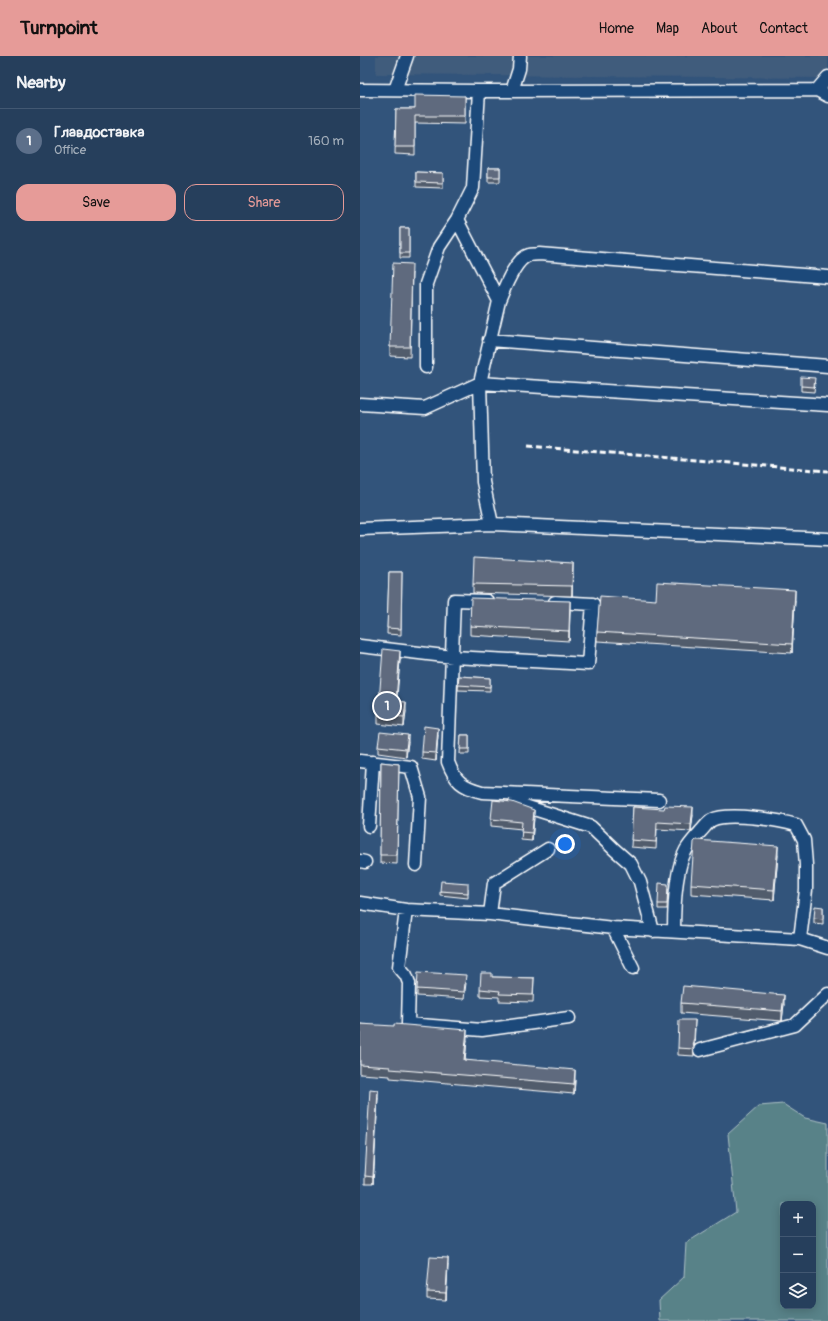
<!DOCTYPE html>
<meta charset="utf-8">
<style>
:root{--surface:#263f5c;--page:#324a65;--text:#f1f3f6;--muted:#a4afbb;--line:#425872;--accent:#e69b98}
body{margin:0;font-family:Pangolin,sans-serif;background:var(--page);color:var(--text)}
.controls{position:absolute;right:12px;bottom:12px;display:grid;overflow:hidden;border-radius:8px;box-shadow:0 2px 10px #0003}
.controls button{width:36px;height:36px;display:grid;place-items:center;padding:0;border:0;border-bottom:1px solid var(--line);background:var(--surface);color:var(--text);font:20px sans-serif}
.you{position:absolute;left:205px;top:788px;width:14px;height:14px;margin:-10px;border:3px solid #fff;border-radius:50%;background:#1a73e8;box-shadow:0 0 0 6px #1a73e833}
.badge{display:grid;place-items:center;width:26px;height:26px;border-radius:50%;background:var(--accent);color:#fff;font-size:13px;font-weight:700}
.pin{position:absolute;translate:-50% -50%;border:2px solid #fff;box-shadow:0 1px 4px #0006}
.list{margin:0;padding:0;list-style:none}
h2{display:flex;justify-content:space-between;align-items:center;height:52px;margin:0;padding:0 16px;font-size:17px}
h2 small{font-size:13px;font-weight:400;color:var(--muted)}
.list li{display:grid;grid-template-columns:26px 1fr auto;gap:12px;align-items:center;box-sizing:border-box;height:64px;padding:0 16px;border-top:1px solid var(--line)}
.list b{display:block;font-size:15px;white-space:nowrap}
.list p{margin:0;font-size:13px;white-space:nowrap;color:var(--muted)}
.list em{font-size:13px;font-style:normal;color:var(--muted)}
.actions{display:flex;gap:8px;padding:12px 16px}
.actions a{flex:1;padding:9px 0;border:1px solid var(--accent);border-radius:12px;text-align:center;font-size:14px;color:var(--accent)}
.actions .main{background:var(--accent);color:#111}
.icon{flex:none;width:22px;height:22px;fill:none;stroke:currentColor;stroke-width:2;stroke-linecap:round;stroke-linejoin:round}
.map{position:relative;flex:none;width:468px;height:1265px;overflow:hidden}
header{display:flex;align-items:center;gap:24px;box-sizing:border-box;height:56px;padding:0 20px;background:var(--accent);color:#111}
header strong{font-size:19px}
nav{display:flex;gap:22px;margin-inline-start:auto;font-size:14px}
main{display:flex}
aside{flex:1;background:var(--surface)}
.map>svg:first-child{display:block}
.built{fill:#3f5b7c}
.green{fill:#598288;stroke:#acc0c4;fill-rule:evenodd}
.lines{fill:none;stroke-linecap:round;stroke-linejoin:round}
.minor-casing{stroke:#fff;stroke-width:15}
.minor{stroke:#1f4a7a;stroke-width:12}
.rail{stroke:#fff;stroke-width:3;stroke-dasharray:6 3;stroke-linecap:butt}
.wall{fill:#515c6c;stroke:#fff}
.shaded-wall{fill:#424b58;stroke:#fff}
.building{fill:#5e6b7e;stroke:#fff}
</style>
<header>
<strong>Turnpoint</strong>
<nav><a>Home</a><a>Map</a><a>About</a><a>Contact</a></nav>
</header>
<main>
<aside>
<h2>Nearby<small></small></h2>
<ul class="list">
<li><span class="badge" style="background:#5c6f8a">1</span><div><b>Главдоставка</b><p>Office</p></div><em>160 m</em></li>
</ul>
<div class="actions"><a class="main">Save</a><a>Share</a></div>
</aside>
<div class="map">
<svg width="468" height="1265" viewBox="0 0 468 1265">
<rect width="100%" height="100%" fill="#32547b"/>
<filter id="ink" filterUnits="userSpaceOnUse"><feTurbulence type="fractalNoise" baseFrequency=".025" numOctaves="2"/><feDisplacementMap in="SourceGraphic" scale="8" xChannelSelector="R" yChannelSelector="G"/><feConvolveMatrix kernelMatrix="1 2 1 2 8 2 1 2 1" color-interpolation-filters="sRGB"/></filter>
<g filter="url(#ink)">
<path class="built" d="M 16,0 L 468,0 L 468,27 L 459,22 L 16,18 Z"/>
<path class="green" d="M 423,1048 L 445,1062 L 468,1067 L 468,1265 L 300,1265 L 299,1244 L 324,1221 L 326,1187 L 376,1156 L 368,1078 L 399,1050 ZM 423,1148 L 453,1148 L 453,1250 L 423,1250 Z"/>
<g class="lines">
<g class="minor-casing">
<path id="minor" d="M 0,34 L 119,35 L 457,34 L 468,40
M 35,34 L 47,0
M 457,34 L 468,21
M 152,35 L 159,13 L 160,0
M 97,164 L 139,245 L 120,327 L 123,426 L 132,468
M 139,245 C 144,233 155,203 169,199 C 172,198 176,199 179,198 L 468,221
M 129,284 L 468,310
M 66,311 L 66,228 L 79,191 L 97,164 L 113,132 L 119,35
M 0,348 L 65,352 L 120,327 L 468,349
M 0,473 L 132,468 L 468,483
M 127,545 L 94,544 L 88,706 C 95,725 102,731 122,736 L 299,744
M 0,590 L 93,601 L 228,608 L 233,548 L 195,546
M 0,705 L 51,711 L 60,741 L 56,809
M 155,747 L 231,771 L 255,794 L 271,808 L 280,826 L 293,875
M 9,770 L 13,706
M 0,805 L 5,806
M 0,847 L 46,854 L 130,858 L 253,872 L 440,883 L 468,892
M 46,854 L 39,911 L 46,919 L 49,927 L 48,968 L 122,974 L 209,962
M 130,858 L 134,827 L 188,793
M 253,872 L 273,912
M 314,875 C 314,853 315,814 326,794 C 330,787 336,781 341,775 C 344,772 348,766 352,764 C 367,756 420,764 436,769 L 444,784 L 446,809 L 446,834 L 440,883
M 340,994 L 435,969 L 468,938"/>
</g>
<use href="#minor" class="minor"/>
<path class="rail" d="M 168,390 L 468,415"/>
</g>
<path class="wall" d="M 105,40 L 105,68 L 55,67 L 55,99 L 35,98 L 36,53 L 55,53 Z
M 128,112 L 140,112 L 140,126 L 128,126 Z
M 56,116 L 83,117 L 83,132 L 56,131 Z
M 40,172 L 49,172 L 49,202 L 40,202 Z
M 52,217 L 50,301 L 30,300 L 30,291 Z
M 455,327 L 454,336 L 441,335 L 441,330 Z
M 29,516 L 42,516 L 41,579 L 27,578 Z
M 213,517 L 212,540 L 113,537 L 113,528 Z
M 296,544 L 435,544 L 432,597 L 237,585 L 237,576 Z
M 210,555 L 209,585 L 110,579 L 110,570 Z
M 40,604 L 36,645 L 46,655 L 44,671 L 18,668 L 18,659 Z
M 99,620 L 130,622 L 130,635 L 98,634 Z
M 78,679 L 76,705 L 62,703 L 62,696 Z
M 101,679 L 109,679 L 109,698 L 100,698 Z
M 48,686 L 46,701 L 18,697 L 18,690 Z
M 21,706 L 39,708 L 37,808 L 20,807 Z
M 273,751 L 333,759 L 331,775 L 297,773 L 296,793 L 271,791 Z
M 174,761 L 172,785 L 161,784 L 162,773 L 131,770 L 131,763 Z
M 418,799 L 414,844 L 331,838 L 331,828 Z
M 108,832 L 108,842 L 80,839 L 80,835 Z
M 308,833 L 307,853 L 298,853 L 298,848 Z
M 463,851 L 463,868 L 454,867 L 454,862 Z
M 132,921 L 174,922 L 173,946 L 139,945 L 139,941 L 120,940 L 120,933 Z
M 106,927 L 104,943 L 57,940 L 57,933 Z
M 321,947 L 424,948 L 422,965 L 321,957 Z
M 0,968 L 107,984 L 105,1004 L 215,1024 L 214,1038 L 30,1022 L 30,1020 L 0,1018 Z
M 335,972 L 334,990 L 333,991 L 334,1000 L 318,999 L 318,992 Z
M 18,1041 L 13,1128 L 5,1128 L 5,1120 Z
M 88,1209 L 86,1244 L 67,1243 L 67,1236 Z"/>
<path class="shaded-wall" d="M 213,507 L 213,517 L 212,540 L 212,530 Z
M 435,534 L 435,544 L 432,597 L 432,588 Z
M 210,545 L 210,555 L 209,585 L 209,575 Z
M 40,595 L 40,604 L 36,654 L 36,645 Z
M 46,646 L 46,655 L 44,671 L 44,661 Z
M 78,672 L 78,679 L 76,705 L 76,697 Z
M 48,679 L 48,686 L 46,701 L 46,693 Z
M 333,751 L 333,759 L 331,775 L 331,768 Z
M 174,754 L 174,761 L 172,785 L 172,777 Z
M 418,790 L 418,799 L 414,844 L 414,834 Z
M 424,939 L 424,948 L 422,965 L 422,955 Z
M 335,964 L 334,990 L 333,992 L 333,985 Z
M 107,974 L 107,984 L 104,1014 L 104,1004 Z
M 215,1014 L 215,1024 L 214,1038 L 214,1028 Z
M 18,1034 L 18,1041 L 13,1128 L 13,1121 Z
M 88,1202 L 88,1209 L 86,1244 L 86,1237 Z"/>
<path class="building" d="M 55,39 L 105,40 L 105,60 L 55,60 L 55,91 L 35,91 L 36,53 L 55,53 Z
M 128,112 L 140,112 L 140,121 L 128,121 Z
M 56,116 L 83,117 L 83,127 L 56,126 Z
M 40,172 L 49,172 L 49,197 L 40,197 Z
M 33,207 L 52,208 L 50,291 L 30,291 Z
M 441,321 L 455,322 L 454,331 L 441,330 Z
M 114,501 L 213,507 L 212,530 L 113,528 Z
M 29,516 L 42,516 L 41,573 L 27,572 Z
M 297,526 L 435,534 L 432,588 L 237,576 L 240,540 L 296,544 Z
M 111,542 L 210,545 L 209,575 L 110,570 Z
M 23,593 L 40,595 L 36,645 L 46,646 L 44,661 L 18,659 Z
M 99,620 L 130,622 L 130,631 L 98,629 Z
M 64,670 L 78,672 L 76,697 L 62,696 Z
M 20,676 L 48,679 L 46,693 L 18,690 Z
M 101,679 L 109,679 L 109,693 L 100,693 Z
M 21,706 L 39,708 L 37,799 L 20,799 Z
M 133,744 L 152,746 L 174,754 L 172,777 L 161,776 L 162,766 L 131,763 Z
M 305,750 L 333,751 L 331,768 L 297,766 L 296,786 L 271,784 L 273,751 L 304,753 Z
M 336,784 L 418,790 L 414,834 L 331,828 L 334,786 Z
M 81,825 L 108,827 L 108,837 L 80,835 Z
M 299,827 L 308,828 L 307,848 L 298,848 Z
M 455,850 L 463,851 L 463,863 L 454,862 Z
M 58,916 L 106,919 L 104,936 L 57,933 Z
M 121,917 L 132,917 L 132,921 L 174,922 L 173,939 L 139,938 L 140,935 L 120,933 Z
M 323,930 L 424,939 L 422,955 L 321,947 Z
M 319,964 L 335,964 L 334,983 L 333,985 L 334,993 L 318,992 Z
M 0,968 L 34,970 L 34,968 L 107,974 L 104,1004 L 215,1014 L 214,1028 L 30,1013 L 30,1011 L 0,1009 Z
M 10,1033 L 18,1034 L 13,1121 L 5,1120 Z
M 70,1201 L 88,1202 L 86,1237 L 67,1236 Z"/>
</g>
</svg>
<div class="controls">
<button>+</button>
<button>−</button>
<button><svg class="icon" aria-label="layers" viewBox="0 0 24 24"><path d="M12 4l9 5-9 5-9-5zM3 14l9 5 9-5"/></svg></button>
</div>
<div class="you"></div>
<div class="pin badge" style="left:27px;top:650px;background:#5c6f8a">1</div>
</div>
</main>
